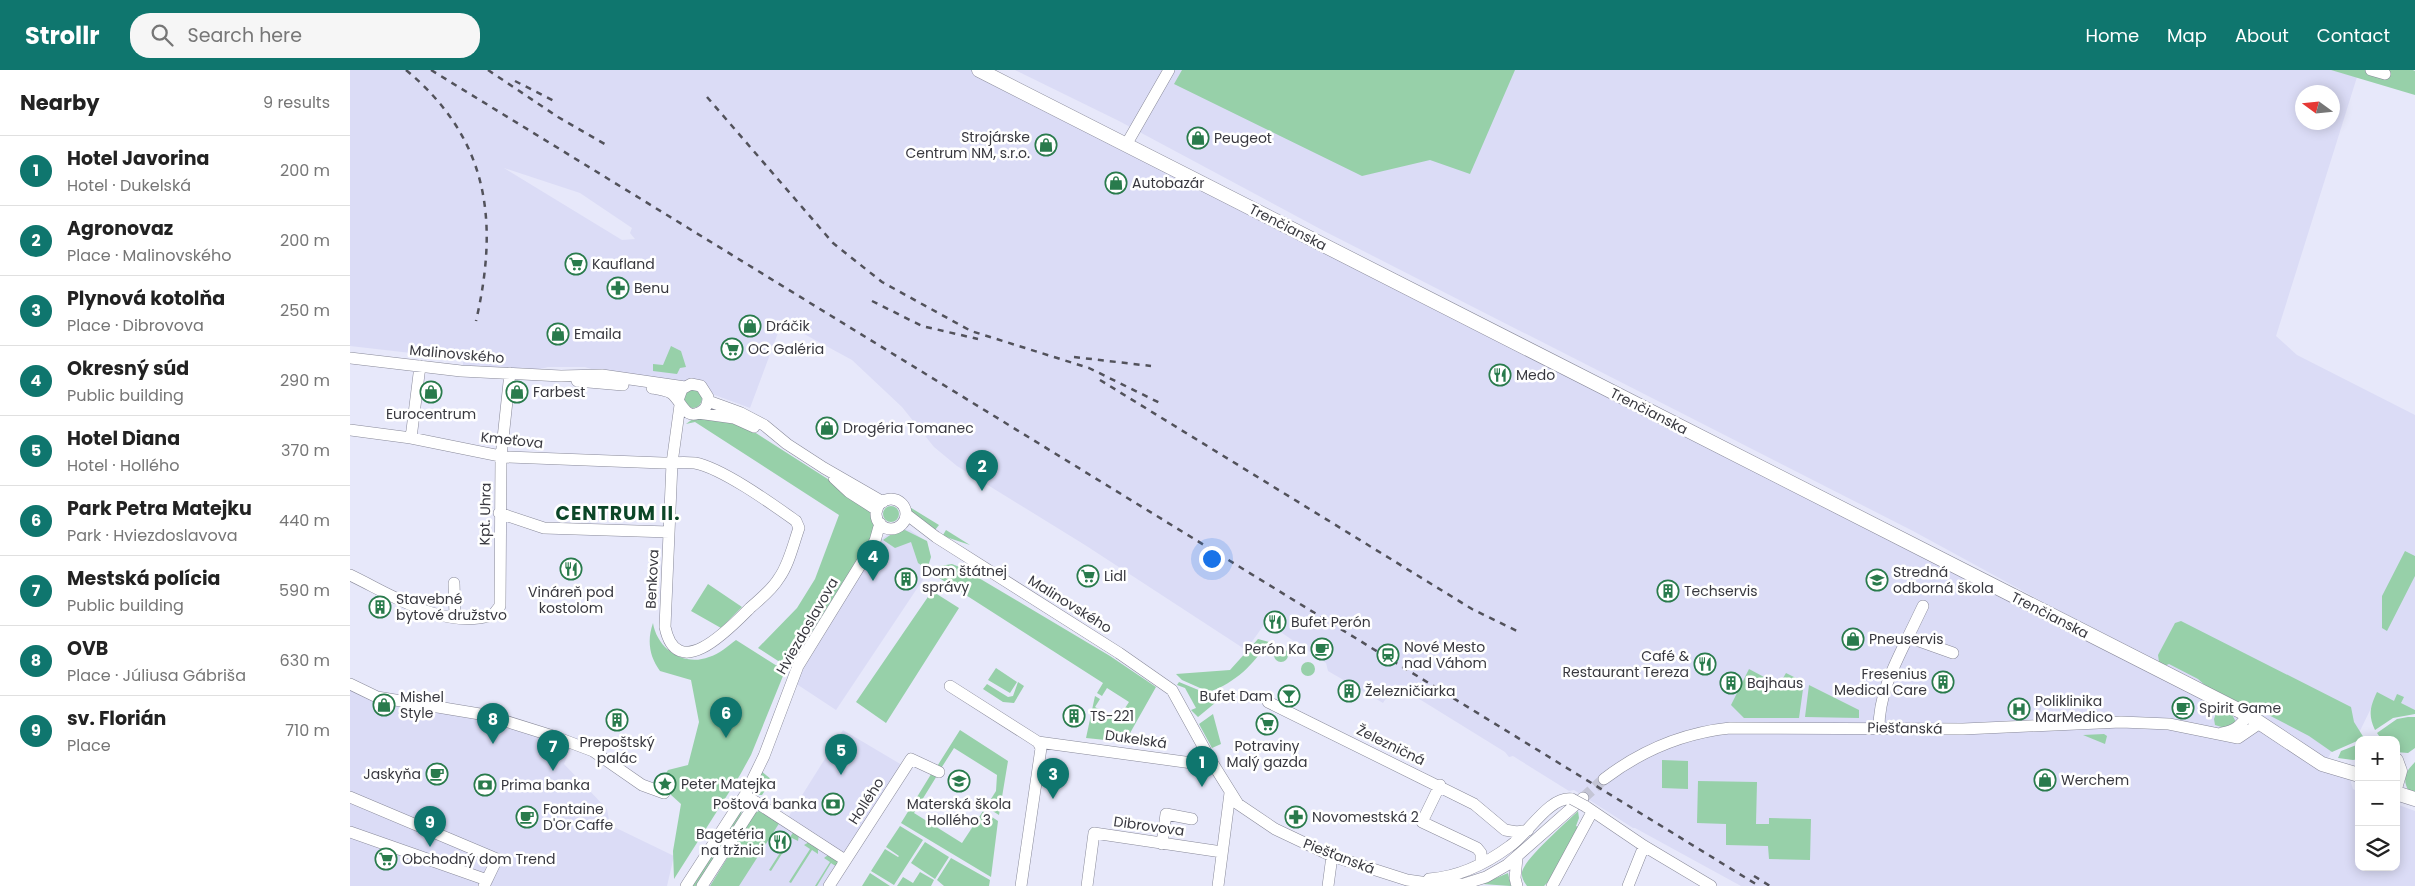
<!DOCTYPE html>
<meta charset="utf-8">
<style>
:root{--surface:#fff;--page:#f6f6f6;--text:#222;--muted:#767676;--line:#e0e0e0;--accent:#0f766e}
body{margin:0;font-family:Poppins,sans-serif;background:var(--page);color:var(--text)}
.controls{position:absolute;right:15px;bottom:15px;display:grid;overflow:hidden;border-radius:10px;box-shadow:0 2px 12px #0003}
.controls button{width:45px;height:45px;display:grid;place-items:center;padding:0;border:0;border-bottom:1px solid var(--line);background:var(--surface);color:var(--text);font:25px sans-serif}
.compass{position:absolute;left:1945px;top:15px;width:45px;height:45px;border-radius:50%;background:var(--surface);box-shadow:0 2px 12px #0003;rotate:285deg}
.you{position:absolute;left:861px;top:488px;width:18px;height:18px;margin:-12px;border:4px solid #fff;border-radius:50%;background:#1a73e8;box-shadow:0 0 0 8px #1a73e833}
.badge{display:grid;place-items:center;width:32px;height:32px;border-radius:50%;background:var(--accent);color:#fff;font-size:16px;font-weight:700}
.pin{position:absolute;translate:-50% -41px;filter:drop-shadow(0 1px 2px #0008)}
.pin::after{content:'';position:absolute;top:26px;width:18px;height:15px;background:inherit;clip-path:polygon(0 0,100% 0,50% 100%)}
.list{margin:0;padding:0;list-style:none}
h2{display:flex;justify-content:space-between;align-items:center;height:65px;margin:0;padding:0 20px;font-size:21px}
h2 small{font-size:16px;font-weight:400;color:var(--muted)}
.list li{display:grid;grid-template-columns:32px 1fr auto;gap:15px;align-items:center;box-sizing:border-box;height:70px;padding:0 20px;border-top:1px solid var(--line)}
.list b{display:block;font-size:19px;white-space:nowrap}
.list p{margin:0;font-size:16px;white-space:nowrap;color:var(--muted)}
.list em{font-size:16px;font-style:normal;color:var(--muted)}
.icon{flex:none;width:28px;height:28px;fill:none;stroke:currentColor;stroke-width:2;stroke-linecap:round;stroke-linejoin:round}
.map{position:relative;flex:none;width:2065px;height:816px;overflow:hidden}
header{display:flex;align-items:center;gap:30px;box-sizing:border-box;height:70px;padding:0 25px;background:var(--accent);color:#fff}
header strong{font-size:24px}
nav{display:flex;gap:28px;margin-inline-start:auto;font-size:18px}
.search{width:350px;height:45px;background:var(--page);display:flex;align-items:center;gap:12px;box-sizing:border-box;padding:0 18px;border-radius:20px;color:var(--muted);font-size:19px}
main{display:flex}
aside{flex:1;background:var(--surface)}
.map>svg:first-child{display:block}
.built{fill:#dbdcf6;fill-rule:evenodd}
.green{fill:#97d0a9}
.lines{fill:none;stroke-linecap:round;stroke-linejoin:round}
.minor-tunnel{stroke:#c4c5d5;stroke-width:11;stroke-dasharray:11 5.5;stroke-linecap:butt}
.minor-casing{stroke:#888999;stroke-width:12}
.major-casing{stroke:#888999;stroke-width:15}
.minor{stroke:#fff;stroke-width:11}
.major{stroke:#fff;stroke-width:14}
.rail{stroke:#52525b;stroke-width:2.5;stroke-dasharray:6 6;stroke-linecap:butt}
.minor-bridge-casing{stroke:#888999;stroke-width:12;stroke-linecap:butt}
.minor-bridge{stroke:#fff;stroke-width:11}
.labels{text-anchor:middle;stroke-width:5;stroke-linejoin:round;paint-order:stroke}
.poi-label{font-size:14px;fill:#38383f;stroke:#fff;text-anchor:start}
.street-label{font-size:14px;fill:#38383f;stroke:#fff}
.district-label{font-size:19px;font-weight:bold;letter-spacing:1px;fill:#0b4627;stroke:#fff}
</style>
<header>
<strong>Strollr</strong>
<div class="search"><svg class="icon" aria-label="search" viewBox="0 0 24 24"><circle cx="10" cy="10" r="6"/><path d="M15 15l6 6"/></svg>Search here</div>
<nav><a>Home</a><a>Map</a><a>About</a><a>Contact</a></nav>
</header>
<main>
<aside>
<h2>Nearby<small>9 results</small></h2>
<ul class="list">
<li><span class="badge">1</span><div><b>Hotel Javorina</b><p>Hotel · Dukelská</p></div><em>200 m</em></li>
<li><span class="badge">2</span><div><b>Agronovaz</b><p>Place · Malinovského</p></div><em>200 m</em></li>
<li><span class="badge">3</span><div><b>Plynová kotolňa</b><p>Place · Dibrovova</p></div><em>250 m</em></li>
<li><span class="badge">4</span><div><b>Okresný súd</b><p>Public building</p></div><em>290 m</em></li>
<li><span class="badge">5</span><div><b>Hotel Diana</b><p>Hotel · Hollého</p></div><em>370 m</em></li>
<li><span class="badge">6</span><div><b>Park Petra Matejku</b><p>Park · Hviezdoslavova</p></div><em>440 m</em></li>
<li><span class="badge">7</span><div><b>Mestská polícia</b><p>Public building</p></div><em>590 m</em></li>
<li><span class="badge">8</span><div><b>OVB</b><p>Place · Júliusa Gábriša</p></div><em>630 m</em></li>
<li><span class="badge">9</span><div><b>sv. Florián</b><p>Place</p></div><em>710 m</em></li>
</ul>
</aside>
<div class="map">
<svg width="2065" height="816" viewBox="0 0 2065 816">
<rect width="100%" height="100%" fill="#e7e8fa"/>
<path class="built" d="M 0,0 L 626,0 L 1790,585 L 1563,461 L 974,161 L 769,51 L 665,0 L 1982,0 L 2007,7 L 1926,266 L 1947,285 L 2065,345 L 2065,640 L 2047,632 L 2024,632 L 2008,665 L 1984,675 L 1974,698 L 2000,709 L 2003,719 L 2009,722 L 2009,797 L 2046,797 L 2046,734 L 2065,741 L 2065,816 L 1391,816 L 1285,758 L 1283,758 L 1224,720 L 1219,721 L 1163,686 L 1159,687 L 1155,682 L 1045,614 L 1033,633 L 978,601 L 976,593 L 916,552 L 896,580 L 735,475 L 607,396 L 584,377 L 552,337 L 502,290 L 432,252 L 400,338 L 362,324 L 353,312 L 324,311 L 251,302 L 235,297 L 198,297 L 183,301 L 113,295 L 113,289 L 0,276 ZM 1952,22 L 1982,22 L 1982,52 L 1952,52 ZM 154,98 L 230,123 L 282,158 L 280,163 L 285,169 L 272,170 Z
M 547,458 L 560,460 L 577,472 L 581,488 L 576,505 L 486,640 L 445,613 L 533,468 Z
M 0,613 L 23,622 L 223,672 L 214,694 L 257,739 L 260,755 L 324,786 L 317,816 L 0,816 Z
M 493,660 L 557,698 L 482,816 L 357,816 L 409,739 L 434,754 Z"/>
<path class="green" d="M 832,0 L 1165,0 L 1120,104 L 1080,90 L 1012,106 L 824,14 Z
M 1981,0 L 2063,0 L 2065,1 L 2065,25 Z
M 321,276 L 331,281 L 336,297 L 330,298 L 327,304 L 303,301 L 303,294 L 313,295 Z
M334 329a9 9 0 1 1 18 0a9 9 0 1 1-18 0Z
M 344,348 L 387,351 L 520,436 C 524,447 525,454 523,465 L 439,598 L 408,578 L 447,538 L 465,509 L 489,445 L 345,352 L 336,354 Z
M 558,436 L 589,455 L 585,460 L 560,442 Z
M533 444a8 8 0 1 1 16 0a8 8 0 1 1-16 0Z
M 555,460 L 577,471 L 581,487 L 577,499 L 568,493 L 561,472 L 545,478 L 533,470 L 543,463 Z
M 596,460 L 620,475 L 596,467 L 593,465 Z
M 2055,481 L 2065,486 L 2065,506 L 2037,561 L 2032,558 L 2032,526 Z
M 602,494 L 612,498 L 760,586 L 806,617 L 775,672 L 736,668 L 745,626 L 750,629 L 745,637 L 767,650 L 779,632 L 757,618 L 752,626 L 747,623 L 753,613 L 583,504 L 590,496 Z
M 358,514 L 392,537 L 371,558 L 341,541 Z
M 582,521 L 609,538 L 536,653 L 506,632 Z
M 1831,551 L 2001,637 L 2004,652 L 2014,668 L 1982,682 L 1959,666 L 1907,639 L 1902,639 L 1857,617 L 1848,609 L 1819,594 L 1814,596 L 1809,592 L 1808,585 L 1825,553 Z
M 303,553 C 307,579 334,597 359,587 C 369,584 378,576 386,570 L 435,601 L 401,685 L 390,705 L 324,809 L 323,781 L 331,734 L 309,714 L 318,700 L 338,695 L 349,652 L 341,610 L 310,601 C 299,586 297,570 303,553 Z
M 908,569 L 919,572 C 902,595 887,612 859,622 L 832,610 L 826,604 L 880,600 Z
M924 585a7 7 0 1 1 14 0a7 7 0 1 1-14 0Z
M951 599a7 7 0 1 1 14 0a7 7 0 1 1-14 0Z
M 646,598 L 667,612 L 660,623 L 638,610 Z
M 1399,599 L 1429,615 L 1436,603 L 1454,612 L 1449,648 L 1394,648 L 1381,635 Z
M 668,612 L 674,616 L 664,633 L 653,632 L 633,619 L 637,614 L 658,627 L 663,626 Z
M 829,612 L 863,626 L 865,633 L 848,647 L 841,640 L 846,638 L 835,618 L 827,615 Z
M 1459,615 L 1509,640 L 1509,648 L 1455,647 Z
M 2027,622 L 2044,631 L 2047,624 L 2054,627 L 2051,633 L 2065,640 L 2065,644 L 2043,648 L 2025,660 C 2018,645 2020,637 2027,622 Z
M 1868,638 L 1880,641 L 1886,652 L 1878,659 L 1865,655 L 1864,649 Z
M 863,644 L 871,674 L 862,678 L 849,654 Z
M 2058,647 L 2065,647 L 2065,678 L 2058,683 L 2046,682 L 2046,670 L 2032,670 L 2027,663 L 2047,649 Z
M 610,660 L 658,691 L 649,745 L 636,737 L 646,721 L 647,705 L 604,678 L 590,700 L 586,698 Z
M 1754,664 L 1757,666 L 1755,674 L 1733,665 Z
M 2009,674 L 2009,689 L 2003,690 L 1988,688 L 1991,681 Z
M 1312,690 L 1338,691 L 1338,719 L 1312,718 Z
M 2065,692 L 2065,724 L 2060,724 C 2052,710 2054,703 2065,692 Z
M 411,701 L 422,710 L 412,725 L 407,725 L 404,719 Z
M 583,701 L 588,704 L 564,743 L 612,773 L 633,741 L 648,751 L 641,807 L 551,753 Z
M 1348,711 L 1407,712 L 1406,754 L 1419,754 L 1419,748 L 1461,749 L 1460,790 L 1419,789 L 1418,776 L 1376,775 L 1376,754 L 1347,753 Z
M 393,738 L 386,759 L 349,816 L 340,816 Z
M 409,741 L 430,752 L 389,816 L 360,816 L 405,743 Z
M 1228,741 L 1229,748 L 1226,756 L 1228,757 L 1198,812 L 1194,816 L 1177,816 C 1174,812 1171,807 1172,802 C 1175,788 1216,753 1228,741 Z
M 550,756 L 573,770 L 544,815 L 521,801 L 535,779 L 548,787 L 549,786 L 536,777 Z
M 444,761 L 449,765 L 448,771 L 442,768 L 421,801 L 419,800 Z
M 459,772 L 468,778 L 468,784 L 462,780 L 441,813 L 439,812 L 460,779 L 454,775 Z
M 575,772 L 599,787 L 585,809 L 561,793 Z
M 478,785 L 488,791 L 487,797 L 481,793 L 467,816 L 465,816 L 480,792 L 474,788 Z
M 601,788 L 640,810 L 639,816 L 594,816 L 587,810 Z
M 570,802 L 584,810 L 581,816 L 547,816 L 553,807 L 563,813 Z
M 520,803 L 540,816 L 512,816 Z
M 1158,803 L 1161,816 L 1132,814 Z"/>
<g class="lines">
<path class="minor-tunnel" d="M 1233,728 L 1254,709"/>
<g class="minor-casing">
<path id="minor" d="M 2021,0 L 2035,4
M 776,75 L 819,0
M 0,288 L 111,301 L 211,306 L 252,305 L 335,317
M 227,311 L 273,315
M 302,318 C 308,319 316,320 321,323 C 331,329 335,353 352,341 C 357,338 358,333 358,327 L 351,316 L 341,314 L 332,319 L 328,330
M 358,331 L 391,343 L 414,355 L 437,374 L 474,398 L 533,432
M 348,343 L 384,348 L 404,357
M 0,360 L 61,368 L 155,387 L 313,393 C 323,393 335,392 345,393 C 372,398 422,434 446,451 L 449,458 C 443,475 439,494 429,508 C 422,520 410,529 400,538 C 381,557 327,615 315,557 L 322,393 L 330,335
M 61,368 L 70,296
M 484,408 L 499,422 L 527,440
M526 444a15 15 0 1 1 30 0a15 15 0 1 1-30 0Z
M 149,443 L 194,458 L 319,462
M 556,444 L 586,467 L 769,583 L 822,620 L 860,689 L 888,734 L 925,759 L 982,786 L 1057,810 L 1092,815 L 1114,814 L 1136,807 L 1157,795 L 1233,728
M 0,505 C 44,526 93,560 143,545 L 150,536 L 151,387 L 160,303
M 104,513 L 105,547
M 1558,567 L 1573,536
M 0,614 L 27,627 L 136,645 L 203,666 L 243,681 L 292,715 L 314,723
M 600,616 L 688,672 L 864,696
M 918,632 L 1124,734 L 1155,760 L 1167,762 L 1178,760
M 1529,658 C 1529,624 1544,596 1558,567 L 1603,583
M 1872,663 C 1885,661 1890,656 1898,645
M 1254,709 C 1292,680 1332,663 1380,658 L 1613,659 L 1771,652 L 1819,654 L 1888,668 L 1910,653
M 1090,715 L 1072,752 L 1127,778 L 1131,783 L 1131,793
M 395,725 L 495,790
M 0,727 L 147,789 L 134,816
M 1235,736 L 1294,776 L 1361,816
M 0,762 L 137,810
M 812,774 L 816,744 L 842,749
M 1167,788 L 1165,808 L 1167,816
M 1079,809 C 1108,807 1137,793 1160,776 C 1179,763 1199,726 1222,729
M 336,816 L 395,725 L 414,686 L 448,596 L 525,471 L 530,453
M 352,816 L 406,732
M 479,816 L 561,689 L 589,702
M 671,816 L 691,678 L 688,672
M 737,816 L 744,763 L 872,782
M 868,816 L 880,723
M 978,816 L 982,786
M 1202,816 L 1242,742
M 1278,816 L 1294,776"/>
</g>
<g class="major-casing">
<path id="major" d="M 629,0 L 1898,645 L 1972,694 L 2009,705
M 2046,690 L 2050,701 L 2046,715
M 2046,723 L 2065,729"/>
</g>
<use href="#minor" class="minor"/>
<use href="#major" class="major"/>
<path class="rail" d="M 56,0 C 139,69 149,151 126,251
M 81,0 L 1409,816
M 138,0 L 208,47 L 258,76
M 165,11 L 204,31
M 357,27 L 483,173 L 532,212 L 621,261 L 739,298 L 812,334
M 522,231 L 572,256 L 628,269
M 724,287 L 801,296
M 750,310 L 1122,539 L 1171,563
M 1404,806 L 1420,816"/>
<g class="minor-bridge-casing">
<path id="minor-bridge" d="M 1222,729 L 1235,736"/>
</g>
<use href="#minor-bridge" class="minor-bridge"/>
</g>
<defs>
<g id="shop-ring" transform="scale(1.125)"><circle r="9.5" fill="#fff" stroke="#297b4c" stroke-width="1.5"/><path d="M-5-2.5h2.3a2.7 3.5 0 0 1 5.4 0H5L5.5 6h-11ZM-1.5-2.5h3a1.5 2.3 0 0 0-3 0Z" fill="#297b4c"/></g>
<g id="supermarket-ring" transform="scale(1.125)"><circle r="9.5" fill="#fff" stroke="#297b4c" stroke-width="1.5"/><path d="M-6-5.5h2.5l.6 2H6L4.5 2H-2.5L-4.4-4H-6ZM-1.5 3.2a1.3 1.3 0 1 0 .1 0ZM3 3.2a1.3 1.3 0 1 0 .1 0Z" fill="#297b4c"/></g>
<g id="pharmacy-ring" transform="scale(1.125)"><circle r="9.5" fill="#fff" stroke="#297b4c" stroke-width="1.5"/><path d="M-2-6h4v4h4v4h-4v4h-4v-4h-4v-4h4Z" fill="#297b4c"/></g>
<g id="restaurant-ring" transform="scale(1.125)"><circle r="9.5" fill="#fff" stroke="#297b4c" stroke-width="1.5"/><path d="M-5-6h1v4h1v-4h1v4h1v-4h1v5L-1.5 .5V6h-2V.5L-5-1ZM5-6V6H3V1.5H1.5Q1.5-4 5-6Z" fill="#297b4c"/></g>
<g id="building-ring" transform="scale(1.125)"><circle r="9.5" fill="#fff" stroke="#297b4c" stroke-width="1.5"/><path d="M-4-6H4V6H1V3H-1V6H-4ZM-2.5-4.3h1.7v1.8h-1.7ZM.8-4.3h1.7v1.8H.8ZM-2.5-1h1.7V.8h-1.7ZM.8-1h1.7V.8H.8Z" fill="#297b4c"/></g>
<g id="university-ring" transform="scale(1.125)"><circle r="9.5" fill="#fff" stroke="#297b4c" stroke-width="1.5"/><path d="M0-5L7-2L0 1L-7-2ZM-4 1L0 2.5L4 1V4Q0 6-4 4Z" fill="#297b4c"/></g>
<g id="cafe-ring" transform="scale(1.125)"><circle r="9.5" fill="#fff" stroke="#297b4c" stroke-width="1.5"/><path d="M-5.5-4.5H6V0H3Q3 3.5 0 3.5H-2.5Q-5.5 3.5-5.5 0ZM3-3.2v2h1.7v-2ZM-6 4.5H4V6H-6Z" fill="#297b4c"/></g>
<g id="station-ring" transform="scale(1.125)"><circle r="9.5" fill="#fff" stroke="#297b4c" stroke-width="1.5"/><path d="M-3-6H3Q5-6 5-4V2Q5 4 3 4L4.5 6H3L1.5 4h-3L-3 6H-4.5L-3 4Q-5 4-5 2V-4Q-5-6-3-6ZM-3.5-4v3h7v-3ZM-3.5 1v1.5H-2V1ZM2 1v1.5H3.5V1Z" fill="#297b4c"/></g>
<g id="bar-ring" transform="scale(1.125)"><circle r="9.5" fill="#fff" stroke="#297b4c" stroke-width="1.5"/><path d="M-6-5H6L.8 .8V4.5H3.5V6h-7V4.5H-.8V.8Z" fill="#297b4c"/></g>
<g id="hospital-ring" transform="scale(1.125)"><circle r="9.5" fill="#fff" stroke="#297b4c" stroke-width="1.5"/><path d="M-5-5h3v3.5h4V-5h3V5h-3V1.5h-4V5h-3Z" fill="#297b4c"/></g>
<g id="school-ring" transform="scale(1.125)"><circle r="9.5" fill="#fff" stroke="#297b4c" stroke-width="1.5"/><path d="M0-5L7-2L0 1L-7-2ZM-4 1L0 2.5L4 1V4Q0 6-4 4Z" fill="#297b4c"/></g>
<g id="sight-ring" transform="scale(1.125)"><circle r="9.5" fill="#fff" stroke="#297b4c" stroke-width="1.5"/><path d="M0-6L1.8-2.2L6-1.7L2.9 1.2L3.7 5.4L0 3.3L-3.7 5.4L-2.9 1.2L-6-1.7L-1.8-2.2Z" fill="#297b4c"/></g>
<g id="bank-ring" transform="scale(1.125)"><circle r="9.5" fill="#fff" stroke="#297b4c" stroke-width="1.5"/><path d="M-6-4H6V4H-6ZM0-2.3a2.3 2.3 0 1 0 0 4.6a2.3 2.3 0 1 0 0-4.6Z" fill="#297b4c"/></g>
</defs>
<g fill-rule="evenodd">
<use href="#shop-ring" x="848" y="68"/>
<use href="#shop-ring" x="696" y="75"/>
<use href="#shop-ring" x="766" y="113"/>
<use href="#supermarket-ring" x="226" y="194"/>
<use href="#pharmacy-ring" x="268" y="218"/>
<use href="#shop-ring" x="400" y="256"/>
<use href="#shop-ring" x="208" y="264"/>
<use href="#supermarket-ring" x="382" y="279"/>
<use href="#restaurant-ring" x="1150" y="305"/>
<use href="#shop-ring" x="81" y="322"/>
<use href="#shop-ring" x="167" y="322"/>
<use href="#shop-ring" x="477" y="358"/>
<use href="#restaurant-ring" x="221" y="499"/>
<use href="#supermarket-ring" x="738" y="506"/>
<use href="#building-ring" x="556" y="509"/>
<use href="#university-ring" x="1527" y="510"/>
<use href="#building-ring" x="1318" y="521"/>
<use href="#building-ring" x="30" y="537"/>
<use href="#restaurant-ring" x="925" y="552"/>
<use href="#shop-ring" x="1503" y="569"/>
<use href="#cafe-ring" x="972" y="579"/>
<use href="#station-ring" x="1038" y="585"/>
<use href="#restaurant-ring" x="1355" y="594"/>
<use href="#building-ring" x="1593" y="612"/>
<use href="#building-ring" x="1381" y="613"/>
<use href="#building-ring" x="999" y="621"/>
<use href="#bar-ring" x="939" y="626"/>
<use href="#shop-ring" x="34" y="635"/>
<use href="#cafe-ring" x="1833" y="638"/>
<use href="#hospital-ring" x="1669" y="639"/>
<use href="#building-ring" x="724" y="646"/>
<use href="#building-ring" x="267" y="650"/>
<use href="#supermarket-ring" x="917" y="654"/>
<use href="#cafe-ring" x="87" y="704"/>
<use href="#shop-ring" x="1695" y="710"/>
<use href="#school-ring" x="609" y="711"/>
<use href="#sight-ring" x="315" y="714"/>
<use href="#bank-ring" x="135" y="715"/>
<use href="#bank-ring" x="483" y="734"/>
<use href="#cafe-ring" x="177" y="747"/>
<use href="#pharmacy-ring" x="946" y="747"/>
<use href="#restaurant-ring" x="430" y="772"/>
<use href="#supermarket-ring" x="36" y="789"/>
</g>
<g class="labels">
<g class="poi-label">
<text x="680" y="72" text-anchor="end">Strojárske<tspan x="680" dy="16">Centrum NM, s.r.o.</tspan></text>
<text x="864" y="73">Peugeot</text>
<text x="782" y="118">Autobazár</text>
<text x="242" y="199">Kaufland</text>
<text x="284" y="223">Benu</text>
<text x="416" y="261">Dráčik</text>
<text x="224" y="269">Emaila</text>
<text x="398" y="284">OC Galéria</text>
<text x="1166" y="310">Medo</text>
<text x="183" y="327">Farbest</text>
<text x="81" y="349" text-anchor="middle">Eurocentrum</text>
<text x="493" y="363">Drogéria Tomanec</text>
<text x="572" y="506">Dom štátnej<tspan x="572" dy="16">správy</tspan></text>
<text x="1543" y="507">Stredná<tspan x="1543" dy="16">odborná škola</tspan></text>
<text x="754" y="511">Lidl</text>
<text x="1334" y="526">Techservis</text>
<text x="221" y="527" text-anchor="middle">Vináreň pod<tspan x="221" dy="16">kostolom</tspan></text>
<text x="46" y="534">Stavebné<tspan x="46" dy="16">bytové družstvo</tspan></text>
<text x="941" y="557">Bufet Perón</text>
<text x="1519" y="574">Pneuservis</text>
<text x="1054" y="582">Nové Mesto<tspan x="1054" dy="16">nad Váhom</tspan></text>
<text x="956" y="584" text-anchor="end">Perón Ka</text>
<text x="1339" y="591" text-anchor="end">Café &amp;<tspan x="1339" dy="16">Restaurant Tereza</tspan></text>
<text x="1577" y="609" text-anchor="end">Fresenius<tspan x="1577" dy="16">Medical Care</tspan></text>
<text x="1397" y="618">Bajhaus</text>
<text x="1015" y="626">Železničiarka</text>
<text x="923" y="631" text-anchor="end">Bufet Dam</text>
<text x="50" y="632">Mishel<tspan x="50" dy="16">Style</tspan></text>
<text x="1685" y="636">Poliklinika<tspan x="1685" dy="16">MarMedico</tspan></text>
<text x="1849" y="643">Spirit Game</text>
<text x="740" y="651">TS-221</text>
<text x="267" y="677" text-anchor="middle">Prepoštský<tspan x="267" dy="16">palác</tspan></text>
<text x="917" y="681" text-anchor="middle">Potraviny<tspan x="917" dy="16">Malý gazda</tspan></text>
<text x="71" y="709" text-anchor="end">Jaskyňa</text>
<text x="1711" y="715">Werchem</text>
<text x="331" y="719">Peter Matejka</text>
<text x="151" y="720">Prima banka</text>
<text x="467" y="739" text-anchor="end">Poštová banka</text>
<text x="609" y="739" text-anchor="middle">Materská škola<tspan x="609" dy="16">Hollého 3</tspan></text>
<text x="193" y="744">Fontaine<tspan x="193" dy="16">D'Or Caffe</tspan></text>
<text x="962" y="752">Novomestská 2</text>
<text x="414" y="769" text-anchor="end">Bagetéria<tspan x="414" dy="16">na tržnici</tspan></text>
<text x="52" y="794">Obchodný dom Trend</text>
</g>
<g class="street-label">
<text transform="translate(938 157) rotate(27)" y="5">Trenčianska</text>
<text transform="translate(107 284) rotate(5)" y="5">Malinovského</text>
<text transform="translate(1299 341) rotate(27)" y="5">Trenčianska</text>
<text transform="translate(162 370) rotate(6)" y="5">Kmeťova</text>
<text transform="translate(135 444) rotate(-89)" y="5">Kpt. Uhra</text>
<text transform="translate(302 509) rotate(-87)" y="5">Benkova</text>
<text transform="translate(720 534) rotate(32)" y="5">Malinovského</text>
<text transform="translate(1700 545) rotate(27)" y="5">Trenčianska</text>
<text transform="translate(457 556) rotate(-60)" y="5">Hviezdoslavova</text>
<text transform="translate(1555 658) rotate(1)" y="5">Piešťanská</text>
<text transform="translate(786 669) rotate(8)" y="5">Dukelská</text>
<text transform="translate(1041 675) rotate(26)" y="5">Železničná</text>
<text transform="translate(516 731) rotate(-57)" y="5">Hollého</text>
<text transform="translate(799 756) rotate(8)" y="5">Dibrovova</text>
<text transform="translate(989 786) rotate(21)" y="5">Piešťanská</text>
</g>
<g class="district-label">
<text x="268" y="450">CENTRUM II.</text>
</g>
</g>
</svg>
<div class="controls">
<button>+</button>
<button>−</button>
<button><svg class="icon" aria-label="layers" viewBox="0 0 24 24"><path d="M12 4l9 5-9 5-9-5zM3 14l9 5 9-5"/></svg></button>
</div>
<svg class="compass" viewBox="-18 -18 36 36"><path d="M0-13l5 13h-10z" fill="#e53935"/><path d="M0 13l5-13h-10z" fill="#767676"/></svg>
<div class="you"></div>
<div class="pin badge" style="left:852px;top:717px">1</div>
<div class="pin badge" style="left:632px;top:421px">2</div>
<div class="pin badge" style="left:703px;top:729px">3</div>
<div class="pin badge" style="left:523px;top:511px">4</div>
<div class="pin badge" style="left:491px;top:705px">5</div>
<div class="pin badge" style="left:376px;top:668px">6</div>
<div class="pin badge" style="left:203px;top:701px">7</div>
<div class="pin badge" style="left:143px;top:674px">8</div>
<div class="pin badge" style="left:80px;top:777px">9</div>
</div>
</main>
